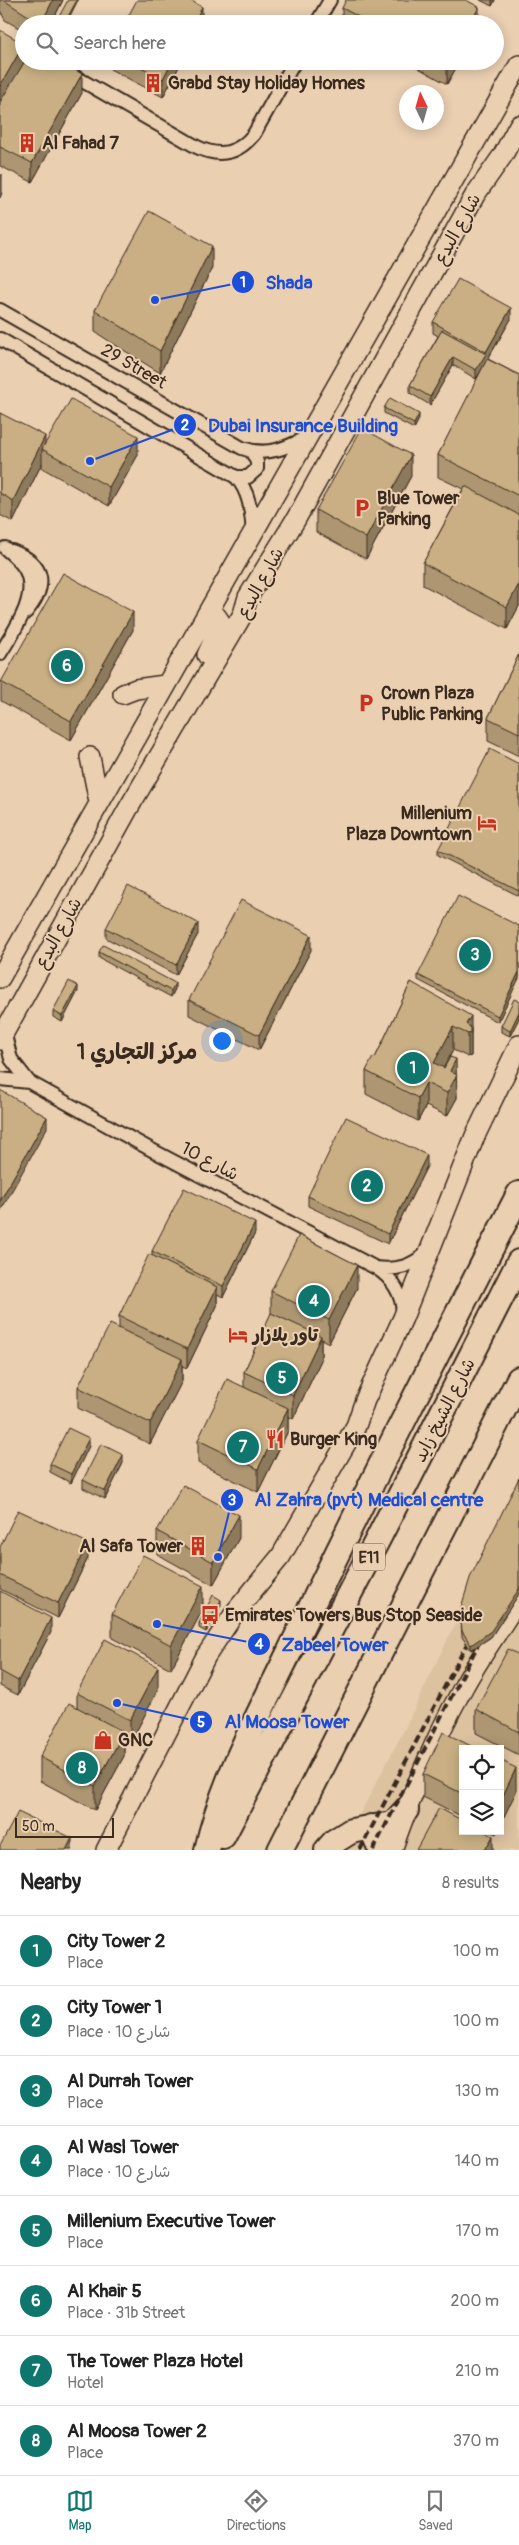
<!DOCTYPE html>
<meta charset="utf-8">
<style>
:root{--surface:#fff;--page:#f2f2f2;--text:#222;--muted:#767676;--line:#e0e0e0;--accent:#0f766e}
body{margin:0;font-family:Pangolin,"Playpen Sans Arabic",sans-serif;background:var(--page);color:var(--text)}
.controls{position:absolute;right:15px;bottom:15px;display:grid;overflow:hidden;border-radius:0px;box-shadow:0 2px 12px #0003}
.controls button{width:45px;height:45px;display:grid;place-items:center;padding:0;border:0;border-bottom:1px solid var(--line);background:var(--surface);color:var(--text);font:25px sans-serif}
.compass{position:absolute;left:399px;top:85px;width:45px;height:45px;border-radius:50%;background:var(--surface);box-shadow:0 2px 12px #0003;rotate:355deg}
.scale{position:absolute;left:15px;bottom:12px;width:99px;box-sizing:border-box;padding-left:5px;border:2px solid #3b2a1e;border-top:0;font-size:14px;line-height:18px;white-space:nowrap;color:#3b2a1e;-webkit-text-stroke:4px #eacfb1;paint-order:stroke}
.you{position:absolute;left:221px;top:1040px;width:18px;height:18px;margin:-12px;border:4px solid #fff;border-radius:50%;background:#1a73e8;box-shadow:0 0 0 8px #1a73e833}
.badge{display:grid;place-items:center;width:32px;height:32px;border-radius:50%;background:var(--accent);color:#fff;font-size:16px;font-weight:700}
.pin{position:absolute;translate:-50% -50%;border:2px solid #fff;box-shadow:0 1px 5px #0006}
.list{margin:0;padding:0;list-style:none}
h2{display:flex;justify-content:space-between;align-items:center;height:65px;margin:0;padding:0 20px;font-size:21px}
h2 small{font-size:16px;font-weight:400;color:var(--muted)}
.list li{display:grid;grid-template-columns:32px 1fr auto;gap:15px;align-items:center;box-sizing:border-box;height:70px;padding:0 20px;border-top:1px solid var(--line)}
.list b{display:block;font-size:19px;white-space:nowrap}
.list p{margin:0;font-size:16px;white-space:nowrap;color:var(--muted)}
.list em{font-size:16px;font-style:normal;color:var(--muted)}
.icon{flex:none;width:28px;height:28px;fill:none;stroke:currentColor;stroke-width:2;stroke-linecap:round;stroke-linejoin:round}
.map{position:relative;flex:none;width:519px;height:1850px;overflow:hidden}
.search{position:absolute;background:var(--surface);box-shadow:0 2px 12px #0003;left:15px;right:15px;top:15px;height:55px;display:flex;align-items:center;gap:12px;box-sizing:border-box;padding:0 18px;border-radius:28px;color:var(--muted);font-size:19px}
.sheet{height:625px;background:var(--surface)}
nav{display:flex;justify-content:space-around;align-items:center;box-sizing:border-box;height:70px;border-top:1px solid var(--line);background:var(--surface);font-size:14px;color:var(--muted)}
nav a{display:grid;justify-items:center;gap:2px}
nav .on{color:var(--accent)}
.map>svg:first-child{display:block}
.built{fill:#ddc2a0;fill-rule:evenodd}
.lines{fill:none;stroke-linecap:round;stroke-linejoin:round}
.street-casing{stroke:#3b2a1e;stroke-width:16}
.secondary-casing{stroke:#3b2a1e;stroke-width:22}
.highway-casing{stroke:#3b2a1e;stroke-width:28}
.street{stroke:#eacfb1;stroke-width:12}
.secondary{stroke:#eacfb1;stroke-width:19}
.highway{stroke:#eacfb1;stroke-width:24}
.rail{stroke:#3b2a1e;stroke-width:4;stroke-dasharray:8 4;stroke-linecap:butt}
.wall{fill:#ad9671;stroke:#3b2a1e}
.shaded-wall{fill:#8d7a5c;stroke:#3b2a1e}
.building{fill:#c9af83;stroke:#3b2a1e}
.labels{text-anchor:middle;stroke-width:4;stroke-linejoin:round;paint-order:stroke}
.shield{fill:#eacfb1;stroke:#705c4a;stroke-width:1}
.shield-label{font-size:16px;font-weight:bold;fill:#3b2a1e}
.poi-label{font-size:18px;font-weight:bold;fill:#3b2a1e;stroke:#eacfb1;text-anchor:start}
.street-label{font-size:18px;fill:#3b2a1e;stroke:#eacfb1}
.district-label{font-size:22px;font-weight:bold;fill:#3b2a1e;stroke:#eacfb1}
.leader{fill:none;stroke:#1d4ed8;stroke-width:2}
.callout-dot{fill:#1d4ed8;stroke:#eacfb1;stroke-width:2}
.mark-label{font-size:15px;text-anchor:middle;font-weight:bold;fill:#fff}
.callout-label{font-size:19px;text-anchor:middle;font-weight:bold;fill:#1d4ed8;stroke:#eacfb1;stroke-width:4;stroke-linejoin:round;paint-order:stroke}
</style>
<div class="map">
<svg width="519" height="1850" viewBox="0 0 519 1850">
<rect width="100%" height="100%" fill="#eacfb1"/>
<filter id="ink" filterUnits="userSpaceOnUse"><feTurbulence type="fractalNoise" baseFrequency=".02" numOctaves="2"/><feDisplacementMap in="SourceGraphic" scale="10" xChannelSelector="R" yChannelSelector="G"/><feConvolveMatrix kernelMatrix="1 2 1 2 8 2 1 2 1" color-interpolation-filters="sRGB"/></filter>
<g filter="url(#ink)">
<path class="built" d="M 496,1539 L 519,1551 L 519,1850 L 341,1850 L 403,1732 ZM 463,1749 L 500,1749 L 500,1831 L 463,1831 Z"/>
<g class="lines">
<g class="street-casing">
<path id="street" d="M 316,24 L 330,0
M 48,61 L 197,147 C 220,158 238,154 254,134 L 295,61
M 0,310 L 242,448 C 267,457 286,448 308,437
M 0,339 L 236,477 C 250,493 251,511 253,532
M 236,477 L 248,477 L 257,469 L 257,462 L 252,452
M 12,551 C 46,564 48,586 26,612
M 0,654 C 13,632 39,598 26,571 C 22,562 12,555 5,548
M 4,1031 L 11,1059 L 29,1082 L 150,1149 L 376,1268 C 392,1278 402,1293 403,1313
M 0,1079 L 29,1082
M 376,1268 C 397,1271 412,1266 428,1252"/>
</g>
<g class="secondary-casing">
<path id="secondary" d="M 207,655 L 221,623 L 217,617 L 209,613
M 123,694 L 136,689 L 165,685
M 90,757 L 99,802
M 0,978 L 519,65
M 0,1040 L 128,809 L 243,614 L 248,597 L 296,519 L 475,195 L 503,155 L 519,125
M 106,1850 L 206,1656 L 236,1611 L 281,1556 L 356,1426 L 365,1400 L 403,1318 L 475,1136 L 519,1045
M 392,1850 C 412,1793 435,1738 464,1686 C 481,1655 501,1628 519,1598"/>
</g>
<g class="highway-casing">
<path id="highway" d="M 371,1827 L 381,1850
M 223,1836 L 379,1537 L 519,1262
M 207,1850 C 224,1774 265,1704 298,1634 C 369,1486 444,1340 519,1194
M 280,1850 L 519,1379
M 327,1850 L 335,1841 L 351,1831 L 393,1824 L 406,1810"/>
</g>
<use href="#street" class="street"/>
<use href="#secondary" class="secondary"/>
<use href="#highway" class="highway"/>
<path class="rail" d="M 360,1850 L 473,1632
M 373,1850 L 483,1635"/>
</g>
<path class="wall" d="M 0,0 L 63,0 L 51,24 L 24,24 L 24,31 L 5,20 L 0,10 Z
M 480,0 L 495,0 L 492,6 Z
M 342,8 L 479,24 L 342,24 Z
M 0,30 L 24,63 L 82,93 L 32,182 L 0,166 Z
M 110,61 L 182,61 L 163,97 L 110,69 Z
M 406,61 L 460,61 L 447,84 Z
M 212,268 L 160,373 L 95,332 L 95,310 Z
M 511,319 L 488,359 L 519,375 L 519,606 L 507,629 L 423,585 L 423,563 L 463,489 L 438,477 L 438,455 L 483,368 L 476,379 L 453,365 L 430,405 L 410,393 L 410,385 L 438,336 L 433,333 L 433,322 Z
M 384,408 L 419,419 L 414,429 L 384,413 Z
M 0,413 L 45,445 L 138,455 L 109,506 L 42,468 L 42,463 L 13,522 L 0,515 Z
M 411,476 L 366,559 L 316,532 L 316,510 Z
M 133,630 L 71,740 L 1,701 L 1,682 Z
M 519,654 L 519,756 L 488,741 L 488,718 Z
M 519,764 L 519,896 L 438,855 L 438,850 Z
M 519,926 L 519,978 L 498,1022 L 418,980 L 418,975 Z
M 106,928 L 198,934 L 176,975 L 106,938 Z
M 311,950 L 259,1050 L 189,1015 L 189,1000 Z
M 99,952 L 175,989 L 171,997 L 99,958 Z
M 411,982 L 471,1027 L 471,1056 L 468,1057 L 453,1050 L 444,1068 L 456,1074 L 457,1098 L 447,1116 L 426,1106 L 418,1121 L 366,1094 L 366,1071 L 375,1058 Z
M 78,991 L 62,1022 L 53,1017 L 53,1011 Z
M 519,1001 L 519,1018 L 510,1036 L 501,1032 L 501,1026 Z
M 427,1166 L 388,1244 L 308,1206 L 308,1196 Z
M 255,1233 L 223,1297 L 217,1294 L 217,1306 L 187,1368 L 182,1366 L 182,1381 L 150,1444 L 78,1408 L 78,1387 L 119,1328 L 119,1316 L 152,1256 L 152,1251 Z
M 357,1288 L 329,1343 L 321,1339 L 321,1360 L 293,1419 L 288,1416 L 288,1431 L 258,1492 L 198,1463 L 198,1440 L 244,1387 L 244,1372 L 271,1314 L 271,1291 Z
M 89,1446 L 71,1483 L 50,1472 L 50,1464 Z
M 123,1463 L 105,1499 L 83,1488 L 83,1480 Z
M 519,1478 L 519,1594 L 491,1637 L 471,1650 L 462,1637 L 460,1611 Z
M 157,1531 L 239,1538 L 213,1585 L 157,1554 Z
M 0,1547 L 88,1558 L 58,1618 L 0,1589 Z
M 0,1591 L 51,1632 L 18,1695 L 0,1686 Z
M 221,1605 L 206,1632 L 199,1628 L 199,1623 Z
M 203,1609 L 171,1669 L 112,1638 L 112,1614 Z
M 519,1655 L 519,1755 L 476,1733 L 476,1709 Z
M 158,1690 L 130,1743 L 124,1740 L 124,1756 L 95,1810 L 40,1781 L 40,1757 L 77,1708 L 77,1693 Z
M 463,1749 L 463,1817 L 423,1797 L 423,1774 Z
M 490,1831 L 497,1831 L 496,1834 Z"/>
<path class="shaded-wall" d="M 53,0 L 63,0 L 51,24 L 41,24 Z
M 77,0 L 78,0 L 66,24 L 64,24 Z
M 492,0 L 495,0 L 492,6 Z
M 202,7 L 202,24 L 193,24 Z
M 479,7 L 479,24 L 470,24 Z
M 24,44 L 24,63 L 0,104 L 0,86 Z
M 172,61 L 182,61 L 163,97 L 163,79 Z
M 449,61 L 460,61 L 447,84 L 447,65 Z
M 82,74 L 82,93 L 32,182 L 32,163 Z
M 2,174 L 2,193 L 0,198 L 0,179 Z
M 212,246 L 212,268 L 160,373 L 160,351 Z
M 511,308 L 511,319 L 476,379 L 476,370 L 486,354 L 486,352 Z
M 453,357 L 453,365 L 430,405 L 430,397 Z
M 419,414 L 419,419 L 414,429 L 414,424 Z
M 45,436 L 45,451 L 42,449 L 42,463 L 13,522 L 13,501 Z
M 138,436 L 138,455 L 109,506 L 109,487 Z
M 411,455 L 411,476 L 366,559 L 366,538 Z
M 519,584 L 519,606 L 507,629 L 507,607 Z
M 133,612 L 133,630 L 71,740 L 71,721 Z
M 198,923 L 198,934 L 176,975 L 176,965 Z
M 311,935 L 311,950 L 259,1050 L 259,1035 Z
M 519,972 L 519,978 L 498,1022 L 498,1016 Z
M 175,983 L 175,989 L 171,997 L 171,991 Z
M 78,986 L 78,991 L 62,1022 L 62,1016 Z
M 519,1012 L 519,1018 L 510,1036 L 510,1031 Z
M 471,1016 L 471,1056 L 468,1057 L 468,1034 L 466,1024 Z
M 453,1027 L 453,1050 L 434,1086 L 434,1063 Z
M 456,1059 L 457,1098 L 447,1116 L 447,1093 L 450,1071 Z
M 426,1083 L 426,1106 L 418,1121 L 418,1098 Z
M 47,1117 L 47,1128 L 0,1212 L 0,1201 Z
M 427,1155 L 427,1166 L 388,1244 L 388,1234 Z
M 255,1223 L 255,1233 L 223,1297 L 223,1286 Z
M 357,1265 L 357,1288 L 329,1343 L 329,1320 Z
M 217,1287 L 217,1306 L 187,1368 L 187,1349 Z
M 321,1336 L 321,1360 L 293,1419 L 293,1395 Z
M 182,1359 L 182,1381 L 150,1444 L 150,1423 Z
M 288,1408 L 288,1431 L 258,1492 L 258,1469 Z
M 89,1438 L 89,1446 L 71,1483 L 71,1474 Z
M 123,1455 L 123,1463 L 105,1499 L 105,1491 Z
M 239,1515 L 239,1538 L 213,1585 L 213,1562 Z
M 88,1543 L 88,1558 L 58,1618 L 58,1603 Z
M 203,1586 L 203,1609 L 171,1669 L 171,1645 Z
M 519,1589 L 519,1594 L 491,1637 L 471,1650 L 471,1645 Z
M 221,1600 L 221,1605 L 206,1632 L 206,1627 Z
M 51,1618 L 51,1632 L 18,1695 L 18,1681 Z
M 158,1667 L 158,1690 L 130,1743 L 130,1720 Z
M 124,1732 L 124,1756 L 95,1810 L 95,1786 Z
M 516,1768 L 516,1792 L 500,1825 L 500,1802 Z
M 493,1836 L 493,1850 L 485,1850 Z
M 72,1838 L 72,1850 L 66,1850 Z"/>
<path class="building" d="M 5,0 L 53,0 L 41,24 L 5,1 Z
M 68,0 L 77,0 L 64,24 L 55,24 Z
M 137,0 L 190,0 L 202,7 L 193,24 L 124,24 Z
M 346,0 L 466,0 L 479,7 L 470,24 L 372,24 L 342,8 Z
M 0,30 L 24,44 L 0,86 Z
M 25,61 L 61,61 L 82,74 L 32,163 L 0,147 L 0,102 Z
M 130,61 L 172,61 L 163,79 Z
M 440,61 L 449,61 L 447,65 Z
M 149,211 L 212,246 L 160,351 L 95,310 Z
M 458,279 L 511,308 L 486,352 L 433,322 Z
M 442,330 L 486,354 L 476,370 L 453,357 L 430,397 L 410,385 Z
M 487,359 L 519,375 L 519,496 L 438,455 Z
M 390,398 L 419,414 L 414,424 L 384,408 Z
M 71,399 L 138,436 L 109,487 L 42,449 Z
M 0,413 L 45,436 L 13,501 L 0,493 Z
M 362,428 L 411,455 L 366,538 L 316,510 Z
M 465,486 L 519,515 L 519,584 L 507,607 L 423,563 Z
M 63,573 L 133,612 L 71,721 L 1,682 Z
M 519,654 L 519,733 L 488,718 Z
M 490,749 L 519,764 L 519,891 L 438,850 Z
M 128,886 L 198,923 L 176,965 L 106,928 Z
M 458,896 L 519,926 L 519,972 L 498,1016 L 418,975 Z
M 241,900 L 311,935 L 259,1035 L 189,1000 Z
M 103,945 L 175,983 L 171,991 L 99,952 Z
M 69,981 L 78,986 L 62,1016 L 53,1011 Z
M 411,982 L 471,1016 L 466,1024 L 471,1028 L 471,1033 L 468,1034 L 453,1027 L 434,1063 L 444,1068 L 450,1057 L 456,1059 L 450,1071 L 457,1075 L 447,1093 L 426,1083 L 418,1098 L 366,1071 L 373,1057 L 375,1058 Z
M 514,999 L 519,1001 L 519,1012 L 510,1031 L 501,1026 Z
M 0,1090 L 47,1117 L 0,1201 Z
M 346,1117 L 427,1155 L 388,1234 L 308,1196 Z
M 184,1188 L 255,1223 L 223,1286 L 152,1251 Z
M 299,1235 L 357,1265 L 329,1320 L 271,1291 Z
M 149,1254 L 217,1287 L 187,1349 L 119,1316 Z
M 271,1313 L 321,1336 L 293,1395 L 244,1372 Z
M 110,1324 L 182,1359 L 150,1423 L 78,1387 Z
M 227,1379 L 288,1408 L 258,1469 L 198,1440 Z
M 68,1428 L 89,1438 L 71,1474 L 50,1464 Z
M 101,1444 L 123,1455 L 105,1491 L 83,1480 Z
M 519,1478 L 519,1589 L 491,1631 L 471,1645 L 462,1631 L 460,1611 L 470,1578 Z
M 183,1485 L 239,1515 L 213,1562 L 157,1531 Z
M 18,1510 L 88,1543 L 58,1603 L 0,1575 L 0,1547 Z
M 143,1555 L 203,1586 L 171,1645 L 112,1614 Z
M 0,1591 L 51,1618 L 18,1681 L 0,1671 Z
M 213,1595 L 221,1600 L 206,1627 L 199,1623 Z
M 105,1639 L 158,1667 L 130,1720 L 77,1693 Z
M 508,1649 L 519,1655 L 519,1732 L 476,1709 Z
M 69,1703 L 124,1732 L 95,1786 L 40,1757 Z
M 443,1732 L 477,1749 L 463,1749 L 463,1794 L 423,1774 Z
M 500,1760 L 516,1768 L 500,1802 Z
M 439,1808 L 463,1821 L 463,1831 L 483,1831 L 493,1836 L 485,1850 L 416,1850 Z
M 18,1812 L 72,1838 L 66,1850 L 0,1850 L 0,1846 Z"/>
</g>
<defs>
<g id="building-bare" transform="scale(1.5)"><path d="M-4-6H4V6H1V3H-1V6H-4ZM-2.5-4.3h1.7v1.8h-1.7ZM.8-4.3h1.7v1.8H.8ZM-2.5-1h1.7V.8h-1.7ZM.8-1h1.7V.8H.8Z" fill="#c8321e" stroke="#eacfb1" stroke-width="2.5" paint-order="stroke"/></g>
<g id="parking-bare" transform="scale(1.5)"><path d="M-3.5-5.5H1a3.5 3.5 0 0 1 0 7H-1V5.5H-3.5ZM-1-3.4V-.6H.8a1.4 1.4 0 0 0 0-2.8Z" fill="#c8321e" stroke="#eacfb1" stroke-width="2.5" paint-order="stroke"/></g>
<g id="hotel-bare" transform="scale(1.5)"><path d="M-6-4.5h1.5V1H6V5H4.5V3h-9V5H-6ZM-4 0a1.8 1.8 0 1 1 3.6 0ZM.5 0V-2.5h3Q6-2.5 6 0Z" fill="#c8321e" stroke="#eacfb1" stroke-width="2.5" paint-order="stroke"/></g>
<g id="restaurant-bare" transform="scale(1.5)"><path d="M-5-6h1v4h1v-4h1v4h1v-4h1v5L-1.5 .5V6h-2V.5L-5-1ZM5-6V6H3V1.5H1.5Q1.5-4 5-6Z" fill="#c8321e" stroke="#eacfb1" stroke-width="2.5" paint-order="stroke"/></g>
<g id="bus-bare" transform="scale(1.5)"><path d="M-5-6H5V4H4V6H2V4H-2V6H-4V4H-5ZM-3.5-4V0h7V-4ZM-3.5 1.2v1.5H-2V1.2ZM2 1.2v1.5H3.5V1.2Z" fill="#c8321e" stroke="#eacfb1" stroke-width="2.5" paint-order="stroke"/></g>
<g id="shop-bare" transform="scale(1.5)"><path d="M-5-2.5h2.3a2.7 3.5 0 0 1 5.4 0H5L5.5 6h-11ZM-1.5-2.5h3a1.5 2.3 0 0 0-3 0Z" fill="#c8321e" stroke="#eacfb1" stroke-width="2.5" paint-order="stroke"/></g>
</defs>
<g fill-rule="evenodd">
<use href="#building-bare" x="153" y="83"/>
<use href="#building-bare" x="27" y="143"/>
<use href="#parking-bare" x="362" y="508"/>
<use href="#parking-bare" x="366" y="703"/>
<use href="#hotel-bare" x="487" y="823"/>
<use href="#hotel-bare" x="238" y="1335"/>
<use href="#restaurant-bare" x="275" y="1439"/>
<use href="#building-bare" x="198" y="1546"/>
<use href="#bus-bare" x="210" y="1615"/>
<use href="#shop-bare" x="103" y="1740"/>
</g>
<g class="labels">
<rect class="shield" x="353" y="1543.5" width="32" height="27" rx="4"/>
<g class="shield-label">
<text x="369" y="1563">E11</text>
</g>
<g class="poi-label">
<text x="168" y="89">Grabd Stay Holiday Homes</text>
<text x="42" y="149">Al Fahad 7</text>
<text x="377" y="504">Blue Tower<tspan x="377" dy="21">Parking</tspan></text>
<text x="381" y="699">Crown Plaza<tspan x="381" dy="21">Public Parking</tspan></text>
<text x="472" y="819" text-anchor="end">Millenium<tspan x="472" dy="21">Plaza Downtown</tspan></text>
<text x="253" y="1341">تاور پلازار</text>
<text x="290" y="1445">Burger King</text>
<text x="183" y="1552" text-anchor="end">Al Safa Tower</text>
<text x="225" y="1621">Emirates Towers Bus Stop Seaside</text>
<text x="118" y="1746">GNC</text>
</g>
<g class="street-label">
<text transform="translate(457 229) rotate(-61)" y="6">شارع البدع</text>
<text transform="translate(134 366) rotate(30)" y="6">29 Street</text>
<text transform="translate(260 583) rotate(-61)" y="6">شارع البدع</text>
<text transform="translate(58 933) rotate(-61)" y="6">شارع البدع</text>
<text transform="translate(210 1161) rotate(28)" y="6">شارع 10</text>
<text transform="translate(444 1410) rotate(-63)" y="6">شارع الشيخ زايد</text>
</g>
<g class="district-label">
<text x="137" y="1059">مركز التجاري 1</text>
</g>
</g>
<path class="leader" d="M155 300L243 282M90 461L185 425M218 1557L232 1500M157 1624L259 1644M117 1703L201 1722"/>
<g class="callout-dot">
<circle cx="155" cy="300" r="5"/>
<circle cx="90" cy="461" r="5"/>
<circle cx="218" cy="1557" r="5"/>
<circle cx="157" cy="1624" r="5"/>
<circle cx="117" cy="1703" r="5"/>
<circle cx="243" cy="282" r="12"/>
<circle cx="185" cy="425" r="12"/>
<circle cx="232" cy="1500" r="12"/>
<circle cx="259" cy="1644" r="12"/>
<circle cx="201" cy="1722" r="12"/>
</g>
<g class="mark-label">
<text x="243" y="287">1</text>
<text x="185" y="430">2</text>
<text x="232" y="1505">3</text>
<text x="259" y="1649">4</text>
<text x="201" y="1727">5</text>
</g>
<g class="callout-label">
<text x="289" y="289">Shada</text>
<text x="303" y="432">Dubai Insurance Building</text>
<text x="369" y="1506">Al Zahra (pvt) Medical centre</text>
<text x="335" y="1651">Zabeel Tower</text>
<text x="287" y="1728">Al Moosa Tower</text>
</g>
</svg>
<div class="controls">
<button><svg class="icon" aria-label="locate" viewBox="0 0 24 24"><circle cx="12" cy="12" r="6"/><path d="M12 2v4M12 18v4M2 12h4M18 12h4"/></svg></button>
<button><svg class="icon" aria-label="layers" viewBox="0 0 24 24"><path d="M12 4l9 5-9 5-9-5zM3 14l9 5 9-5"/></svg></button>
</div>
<svg class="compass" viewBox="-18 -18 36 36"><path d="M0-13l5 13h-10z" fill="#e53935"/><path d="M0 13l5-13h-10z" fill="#767676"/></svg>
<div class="scale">50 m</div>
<div class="you"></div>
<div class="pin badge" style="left:413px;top:1068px">1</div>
<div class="pin badge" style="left:367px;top:1186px">2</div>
<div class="pin badge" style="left:475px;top:955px">3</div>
<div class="pin badge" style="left:314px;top:1301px">4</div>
<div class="pin badge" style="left:282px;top:1378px">5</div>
<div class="pin badge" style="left:67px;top:666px">6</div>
<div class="pin badge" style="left:243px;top:1447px">7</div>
<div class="pin badge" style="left:82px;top:1768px">8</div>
<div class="search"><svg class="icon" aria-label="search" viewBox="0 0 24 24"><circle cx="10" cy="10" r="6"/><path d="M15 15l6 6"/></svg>Search here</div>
</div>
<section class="sheet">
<h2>Nearby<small>8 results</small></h2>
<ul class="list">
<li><span class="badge">1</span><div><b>City Tower 2</b><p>Place</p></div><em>100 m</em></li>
<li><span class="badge">2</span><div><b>City Tower 1</b><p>Place · شارع 10</p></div><em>100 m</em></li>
<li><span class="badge">3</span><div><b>Al Durrah Tower</b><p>Place</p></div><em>130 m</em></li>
<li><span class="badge">4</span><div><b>Al Wasl Tower</b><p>Place · شارع 10</p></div><em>140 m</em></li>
<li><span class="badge">5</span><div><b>Millenium Executive Tower</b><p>Place</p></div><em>170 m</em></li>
<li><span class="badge">6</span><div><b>Al Khair 5</b><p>Place · 31b Street</p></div><em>200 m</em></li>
<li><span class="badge">7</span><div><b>The Tower Plaza Hotel</b><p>Hotel</p></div><em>210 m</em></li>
<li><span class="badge">8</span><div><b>Al Moosa Tower 2</b><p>Place</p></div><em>370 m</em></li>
</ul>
</section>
<nav>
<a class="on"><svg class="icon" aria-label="map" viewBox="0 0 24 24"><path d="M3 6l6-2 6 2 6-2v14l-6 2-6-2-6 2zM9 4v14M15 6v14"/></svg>Map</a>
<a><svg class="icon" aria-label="directions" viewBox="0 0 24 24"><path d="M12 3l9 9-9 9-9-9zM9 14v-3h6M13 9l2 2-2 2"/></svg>Directions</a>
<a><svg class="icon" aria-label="saved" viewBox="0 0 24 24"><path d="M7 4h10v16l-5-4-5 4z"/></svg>Saved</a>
</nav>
